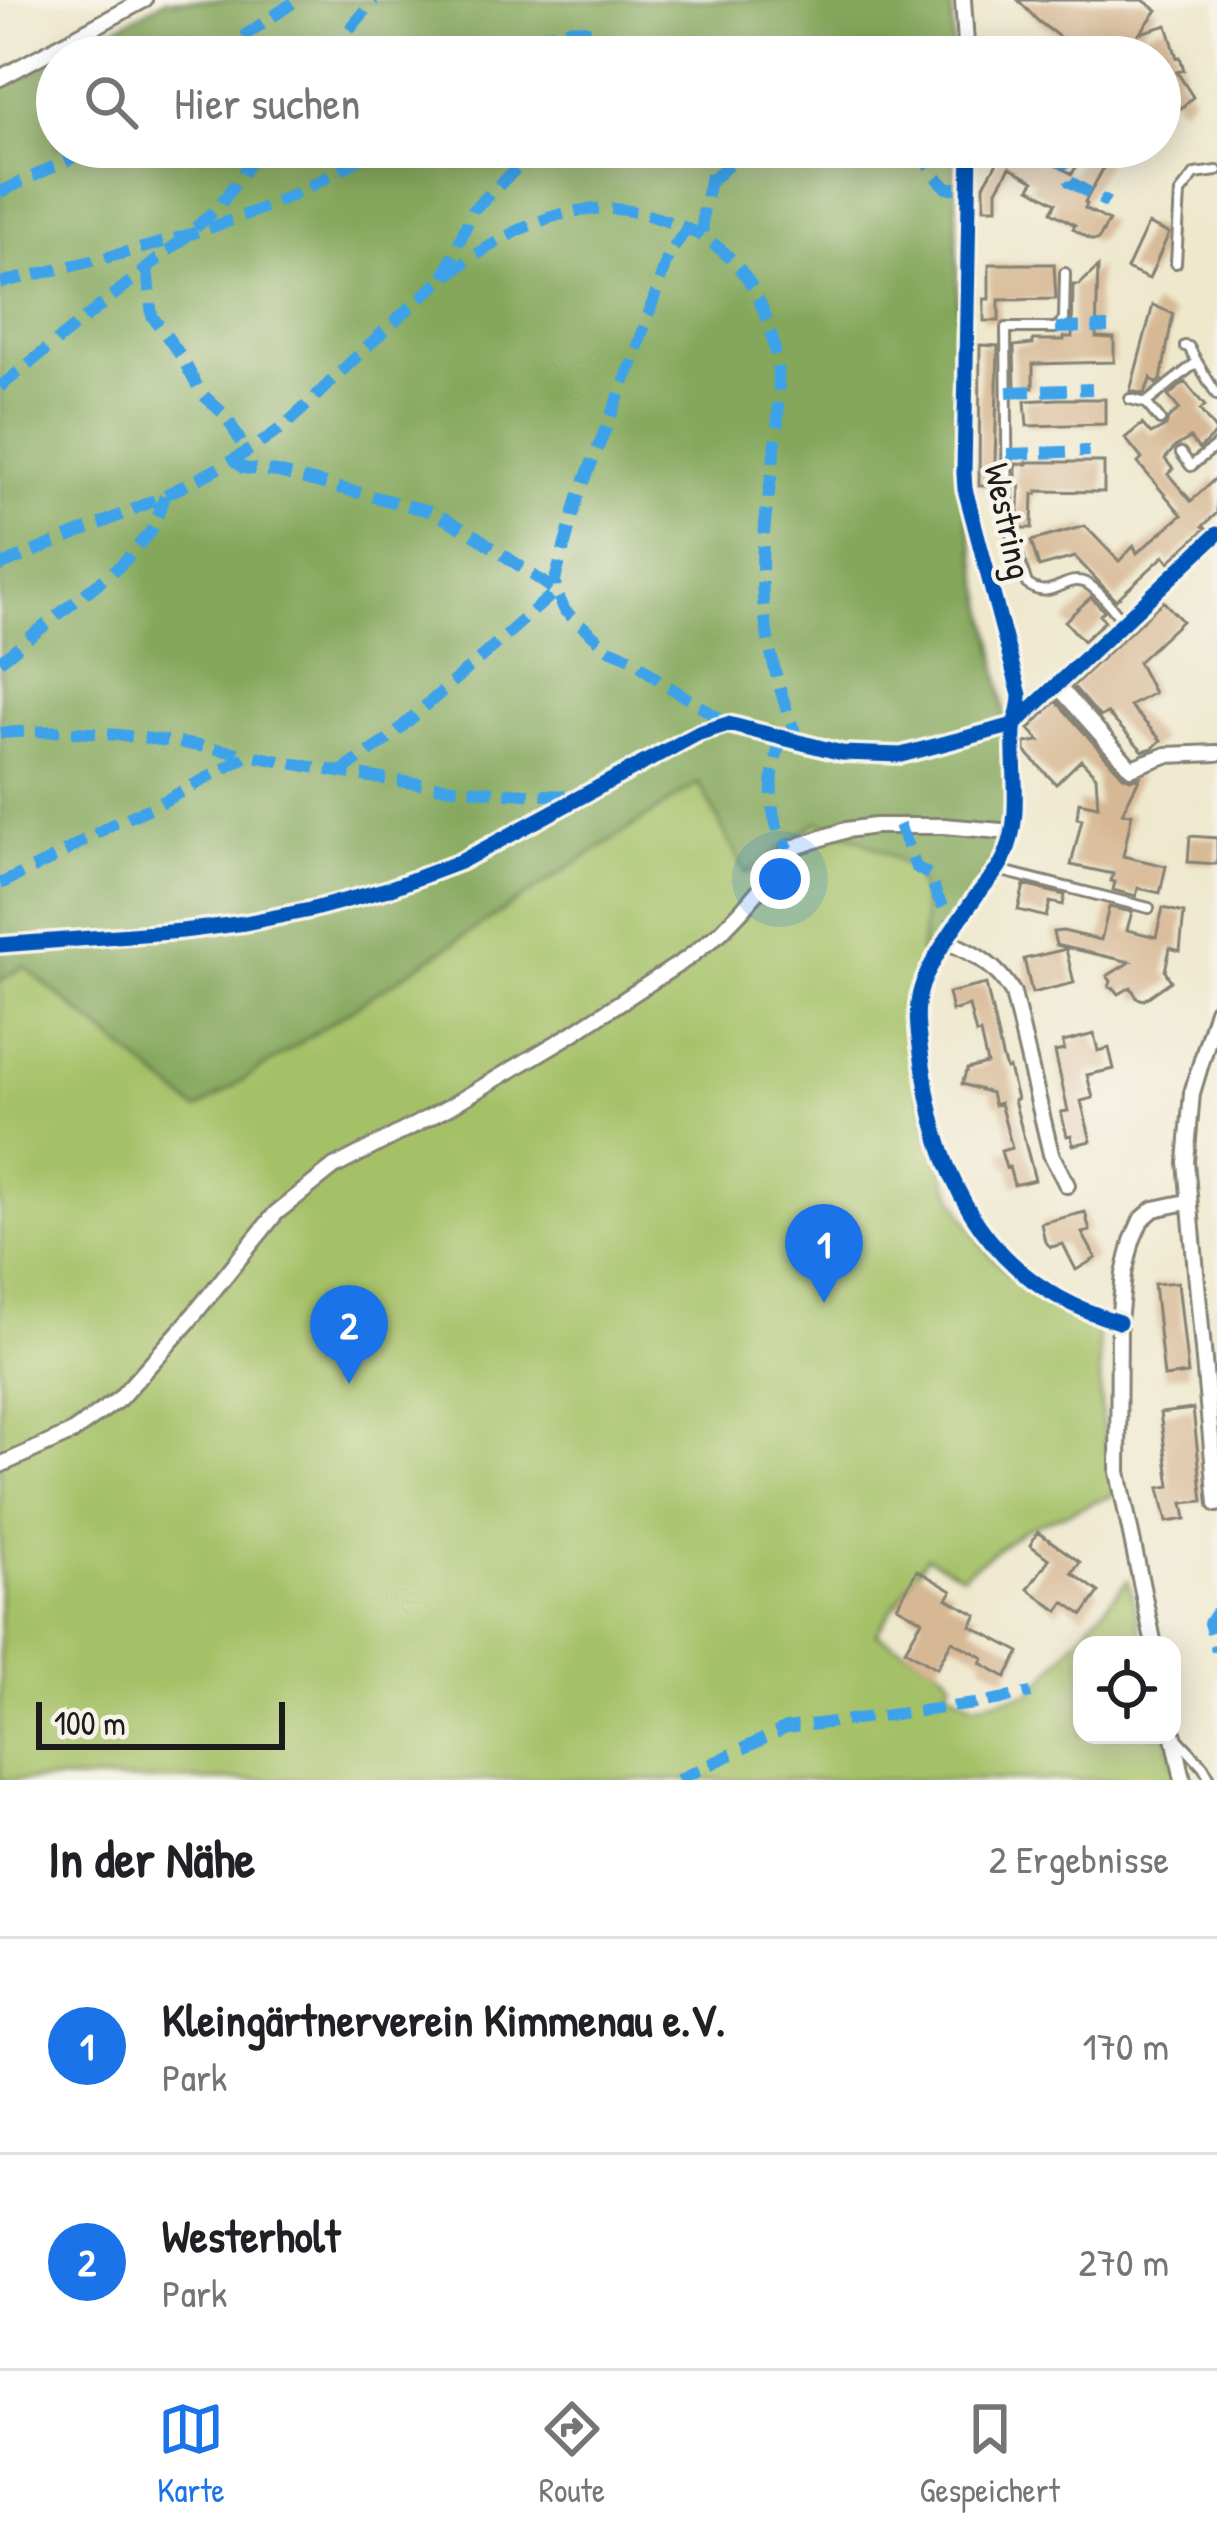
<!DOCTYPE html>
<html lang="de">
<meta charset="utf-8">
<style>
:root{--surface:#fff;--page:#f6f6f6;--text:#202124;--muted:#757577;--line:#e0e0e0;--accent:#1a73e8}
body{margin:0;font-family:"Patrick Hand",sans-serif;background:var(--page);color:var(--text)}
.controls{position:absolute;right:36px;bottom:36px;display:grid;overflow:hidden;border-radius:24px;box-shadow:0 6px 30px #0003}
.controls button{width:108px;height:108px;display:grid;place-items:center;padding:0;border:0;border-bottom:3px solid var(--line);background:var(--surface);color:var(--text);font:60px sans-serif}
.scale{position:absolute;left:36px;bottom:30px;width:249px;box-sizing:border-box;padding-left:12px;border:6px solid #1c1c1c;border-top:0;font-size:33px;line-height:42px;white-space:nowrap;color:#1c1c1c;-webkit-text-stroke:9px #f7f3e8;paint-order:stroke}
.you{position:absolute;left:780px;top:879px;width:42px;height:42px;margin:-30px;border:9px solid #fff;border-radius:50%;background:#1a73e8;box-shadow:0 0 0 18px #1a73e833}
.badge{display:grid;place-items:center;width:78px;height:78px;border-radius:50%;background:var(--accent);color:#fff;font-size:39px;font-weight:700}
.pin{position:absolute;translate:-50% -99px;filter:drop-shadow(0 3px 6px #0008)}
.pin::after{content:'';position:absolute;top:63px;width:42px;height:36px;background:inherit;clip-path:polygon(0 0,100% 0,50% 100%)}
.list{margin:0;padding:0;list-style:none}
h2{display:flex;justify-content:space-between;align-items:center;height:156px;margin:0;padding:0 48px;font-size:51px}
h2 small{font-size:39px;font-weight:400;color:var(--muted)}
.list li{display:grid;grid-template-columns:78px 1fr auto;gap:36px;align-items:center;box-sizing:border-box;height:216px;padding:0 48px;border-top:3px solid var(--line)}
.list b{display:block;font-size:45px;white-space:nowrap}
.list p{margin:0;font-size:39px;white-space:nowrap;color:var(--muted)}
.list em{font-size:39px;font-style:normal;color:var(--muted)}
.icon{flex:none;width:66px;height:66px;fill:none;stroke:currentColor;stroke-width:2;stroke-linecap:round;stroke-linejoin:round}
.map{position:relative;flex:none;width:1217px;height:1780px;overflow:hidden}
.search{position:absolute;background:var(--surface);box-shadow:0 6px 30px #0003;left:36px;right:36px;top:36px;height:132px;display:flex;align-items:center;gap:30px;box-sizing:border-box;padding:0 42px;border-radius:66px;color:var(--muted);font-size:45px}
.sheet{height:588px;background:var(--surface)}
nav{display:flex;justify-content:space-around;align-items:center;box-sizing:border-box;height:168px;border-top:3px solid var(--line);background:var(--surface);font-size:33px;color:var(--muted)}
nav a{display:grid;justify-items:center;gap:6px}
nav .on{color:var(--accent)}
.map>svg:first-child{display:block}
.green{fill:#a5c168;stroke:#606e42;stroke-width:3}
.forest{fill:#84a75c;stroke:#50623c;stroke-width:3}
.building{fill:#d7b894}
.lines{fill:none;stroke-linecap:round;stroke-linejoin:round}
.lane-casing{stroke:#858274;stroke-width:14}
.street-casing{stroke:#858274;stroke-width:20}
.lane{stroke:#fff;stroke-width:8}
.street{stroke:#fff;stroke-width:14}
.quiet{stroke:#3da2ea;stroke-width:12;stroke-dasharray:24 12;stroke-linecap:butt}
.cycleway-casing{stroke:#f7f3e8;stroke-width:22}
.cycleway{stroke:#0057b8;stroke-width:15}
.labels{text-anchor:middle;stroke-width:9;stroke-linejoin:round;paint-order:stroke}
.street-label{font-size:36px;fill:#1c1c1c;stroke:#f7f3e8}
</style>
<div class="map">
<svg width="1217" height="1780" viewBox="0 0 1217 1780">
<rect width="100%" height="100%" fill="#f7f3e8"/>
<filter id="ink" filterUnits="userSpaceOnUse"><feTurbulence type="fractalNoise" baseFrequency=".00833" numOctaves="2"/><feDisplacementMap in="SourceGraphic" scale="24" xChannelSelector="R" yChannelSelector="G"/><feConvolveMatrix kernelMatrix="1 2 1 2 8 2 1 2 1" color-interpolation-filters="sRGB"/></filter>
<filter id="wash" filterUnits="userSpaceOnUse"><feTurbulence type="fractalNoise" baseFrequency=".004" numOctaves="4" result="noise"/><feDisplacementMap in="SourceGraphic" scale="48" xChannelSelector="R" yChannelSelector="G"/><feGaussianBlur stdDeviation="2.7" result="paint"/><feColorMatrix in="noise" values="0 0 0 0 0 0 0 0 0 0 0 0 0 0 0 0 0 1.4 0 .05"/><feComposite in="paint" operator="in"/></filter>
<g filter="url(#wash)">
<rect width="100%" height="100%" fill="#eee8cd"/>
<path class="green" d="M 701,776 C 739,789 777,800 814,815 C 833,823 852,835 871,845 C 886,853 905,860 916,875 C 937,902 916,975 913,1009 C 907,1086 945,1208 998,1264 C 1025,1293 1063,1311 1098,1328 L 1102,1420 L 1114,1495 L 1025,1529 L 962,1575 L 927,1557 L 876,1634 L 943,1670 L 952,1680 L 947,1689 L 975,1704 L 1031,1693 L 1128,1580 L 1144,1645 L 1082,1645 L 1082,1735 L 1167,1735 L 1178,1780 L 0,1780 L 0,977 L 24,962 Z"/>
<path class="forest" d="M 166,0 L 952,0 L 953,57 L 62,57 Z
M 57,60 L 57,147 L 955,147 L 961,489 L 995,650 L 1008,737 L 1007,819 L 1000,848 L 916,989 C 919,961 931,902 916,877 C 900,853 844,834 818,821 L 746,874 L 699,783 L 197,1110 L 24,966 L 0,981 L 0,86 L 27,76 Z"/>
<g id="blocks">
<path class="building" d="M 1018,0 L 1143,0 L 1157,10 L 1140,33 L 1167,25 L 1177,58 L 1180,57 L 1184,70 L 1177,72 L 1193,97 L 1181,108 L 1160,83 L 1160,57 L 1086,57 L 1038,21 Z
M 981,147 L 1005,147 L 1011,150 L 1013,147 L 1025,147 L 1072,174 L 1087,147 L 1115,147 L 1085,202 L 1087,204 L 1085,208 L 1109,221 L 1098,240 L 1092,240 L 1073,229 L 1075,225 L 1051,212 L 1056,203 L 1030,188 L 1034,181 L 1010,167 L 997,190 L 997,208 L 984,208 L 984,185 L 999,159 L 981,150 Z
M 1148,224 L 1169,233 L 1149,279 L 1127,269 Z
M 989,264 L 1054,264 L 1056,299 L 999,300 L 999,321 L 984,321 L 984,299 L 989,299 Z
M 1098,267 L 1096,337 L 1114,338 L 1114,362 L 1033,364 L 1033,388 L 1015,388 L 1014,346 L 1033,344 L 1033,340 L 1064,340 L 1064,337 L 1072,337 L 1073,285 L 1079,285 Z
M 1153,305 L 1173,314 L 1161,380 L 1156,384 L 1151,378 L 1144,394 L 1130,391 Z
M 980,345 L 998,346 L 995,464 L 999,464 L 999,486 L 979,486 Z
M 1185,382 L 1205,406 L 1200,410 L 1217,432 L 1199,449 L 1190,438 L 1175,447 L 1165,459 L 1173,469 L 1168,474 L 1191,501 L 1217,477 L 1217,513 L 1203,526 L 1206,528 L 1169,562 L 1164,556 L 1116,600 L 1075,557 L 1039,567 L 1031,541 L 1085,526 L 1119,561 L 1134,546 L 1137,553 L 1182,515 L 1138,463 L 1142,459 L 1125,438 L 1142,424 L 1151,434 L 1166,426 L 1168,419 L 1179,409 L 1168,396 Z
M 1058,399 L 1105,399 L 1105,424 L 1027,426 L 1025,401 Z
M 1027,462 L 1104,462 L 1104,492 L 1037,491 L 1037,494 L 1033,494 L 1032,528 L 1018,528 L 1020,486 L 1016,486 L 1016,464 L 1027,464 Z
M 1091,597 L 1104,611 L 1100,615 L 1105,621 L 1083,641 L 1065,621 Z
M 1163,601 L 1182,621 L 1138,662 L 1154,693 L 1130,706 L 1161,740 L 1153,748 L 1143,751 L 1107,713 L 1100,717 L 1073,686 Z
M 1056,701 L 1123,776 L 1130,779 L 1140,777 L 1122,813 L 1132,814 L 1123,856 L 1166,866 L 1160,893 L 1138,888 L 1136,896 L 1113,890 L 1115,882 L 1111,881 L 1113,874 L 1071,865 L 1082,819 L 1077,818 L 1079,802 L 1098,806 L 1096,776 L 1081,760 L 1056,784 L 1025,751 L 1025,743 L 1040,741 L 1029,729 Z
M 1190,836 L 1217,838 L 1217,864 L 1188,862 Z
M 1024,885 L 1065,895 L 1063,905 L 1050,902 L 1046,917 L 1018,910 Z
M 1109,907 L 1132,912 L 1127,930 L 1156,937 L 1163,908 L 1184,913 L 1180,951 L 1170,948 L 1165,971 L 1171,981 L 1144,1000 L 1137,998 L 1131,987 L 1119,994 L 1115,989 L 1109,987 L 1111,981 L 1107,976 L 1130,962 L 1056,945 L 1053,932 L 1063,931 L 1101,940 Z
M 1066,949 L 1074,983 L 1032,993 L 1024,959 Z
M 986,984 L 1002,1056 L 1006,1069 L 1009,1068 L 1017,1099 L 1014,1100 L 1035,1180 L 1014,1185 L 1009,1167 L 1006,1168 L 1001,1151 L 1012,1148 L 1000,1103 L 994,1105 L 991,1093 L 962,1084 L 967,1069 L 987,1064 L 980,1033 L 976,1034 L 969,1006 L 952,1011 L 948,993 Z
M 1094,1034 L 1098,1051 L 1109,1048 L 1114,1069 L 1087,1075 L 1093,1098 L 1081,1101 L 1091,1141 L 1073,1145 L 1071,1135 L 1067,1136 L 1061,1112 L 1068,1111 L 1055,1052 L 1064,1050 L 1063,1042 Z
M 1085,1212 L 1090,1231 L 1082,1233 L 1096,1258 L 1076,1270 L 1063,1244 L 1051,1247 L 1045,1242 L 1041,1223 Z
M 1178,1282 L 1188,1374 L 1164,1377 L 1154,1284 Z
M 1193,1409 L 1203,1501 L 1183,1503 L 1186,1519 L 1167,1522 L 1159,1488 L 1170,1486 L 1160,1413 Z
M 1038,1532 L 1080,1562 L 1072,1573 L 1099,1592 L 1083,1615 L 1064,1602 L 1058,1611 L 1028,1589 L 1049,1559 L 1030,1545 Z
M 917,1570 L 952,1591 L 947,1599 L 977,1615 L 971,1626 L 1020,1652 L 1006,1677 L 981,1663 L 984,1658 L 952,1641 L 937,1668 L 905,1650 L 922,1620 L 897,1606 Z"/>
</g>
</g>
<g filter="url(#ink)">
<use href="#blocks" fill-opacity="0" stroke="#858274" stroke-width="3"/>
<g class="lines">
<g class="lane-casing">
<path id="lane" d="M 969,56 L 986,57
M 1176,263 L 1180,193 L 1195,174 L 1217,171
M 1065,273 L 1064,320 L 1056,328 L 1006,328 L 1008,525 L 1027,584 C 1051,603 1065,573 1086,583 C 1100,590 1113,610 1123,621
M 1185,346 L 1189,347 L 1197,362
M 1130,399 L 1146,403
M 1160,420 L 1146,403 L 1197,362 L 1217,395
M 1181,453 L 1191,466 L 1217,445
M 998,870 L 1149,908
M 1178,1739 L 1203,1766 L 1211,1780"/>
</g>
<g class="street-casing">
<path id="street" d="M 963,0 L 967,57
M 0,78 L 144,0
M 970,147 L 964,473 L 965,489 L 1020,695 C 1020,708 1015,719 1014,731 C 1012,772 1023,819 1004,858 C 998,872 986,883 977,895 C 960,919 929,962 921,989 C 913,1014 920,1046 924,1071 C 940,1193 997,1287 1119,1322
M 1057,685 L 1131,768 L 1166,755 L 1217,753
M 948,942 C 976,954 997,966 1013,993 L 1051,1154 L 1067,1185
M 0,945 L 182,931 L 245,923 L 310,910 L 388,889 L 460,862 L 699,733 L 728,724 L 842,753 L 901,755 L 1014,725 L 1217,534
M 1217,1010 L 1192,1093 L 1186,1162 L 1217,1504
M 0,1465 L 71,1433 L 119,1399 L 187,1323 L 276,1213 L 334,1167 L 449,1107 L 570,1035 L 688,958 L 721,932 L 743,909 L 773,874 L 789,849 L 846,830 L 875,826 L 944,826 L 1012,832
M 1154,1645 L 1118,1472 L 1119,1322 L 1124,1274 L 1132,1241 L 1141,1220 L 1154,1209 L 1187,1202
M 1172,1727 L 1183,1780"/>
</g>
<use href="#lane" class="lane"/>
<use href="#street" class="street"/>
<path class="quiet" d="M 213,57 L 297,0
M 327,57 L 374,0
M 499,57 C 524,42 600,3 606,57
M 689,147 C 726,167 705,184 703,216 C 702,222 703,229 703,236
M 917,147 L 939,180 L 947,188 L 970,188
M 1043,147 L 1064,158
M 1071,147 L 1064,158 L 1070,182 L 1108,203
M 711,181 L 748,147
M 0,192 L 70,159 L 89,147
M 147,268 L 152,316 L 181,356 L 201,393 L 226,416 L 246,451
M 444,277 L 473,210 L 539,147
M 0,283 C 109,257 221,234 320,181 C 340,170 359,161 376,147
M 1056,328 L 1108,327
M 0,387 L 188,235 L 220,205 L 261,147
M 1007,392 L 1092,389
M 1007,454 L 1089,451
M 235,460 L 243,468 L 278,472 L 433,512 L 476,536 L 556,591 L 565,611 L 609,649 L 631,658 L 660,681 L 728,724
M 0,566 C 88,527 181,495 262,442 C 295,420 321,390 350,363 C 421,296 527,188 635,212 C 647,214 659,219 670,222 C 723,239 755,277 770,330 C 791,402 768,473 763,545 C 758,613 773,678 798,740
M 0,661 L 121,565 L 152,530 L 165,496
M 0,733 C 84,727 166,739 249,755
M 782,736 C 770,774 764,816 789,849
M 339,773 L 387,740 L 556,591 L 555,580 L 578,497 L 633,361 L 668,256 L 687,228
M 899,825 L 916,867 L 930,875 L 937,896 L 956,928
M 0,884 L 50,860 L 111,825 L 157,805 L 249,755 C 359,777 459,793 572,796
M 1217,1611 L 1209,1623 L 1217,1650
M 678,1780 L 786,1728 L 975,1704 L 1031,1693"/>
<g class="cycleway-casing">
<path id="cycleway" d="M 970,147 L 964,473 L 965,489 L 1020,695 C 1020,708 1015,719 1014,731 C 1012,772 1023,819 1004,858 C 998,872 986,883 977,895 C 960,919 929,962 921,989 C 913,1014 920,1046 924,1071 C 940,1193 997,1287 1119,1322
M 0,945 L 182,931 L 245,923 L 310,910 L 388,889 L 460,862 L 699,733 L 728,724 L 842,753 L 901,755 L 1014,725 L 1217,534"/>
</g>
<use href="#cycleway" class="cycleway"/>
</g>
</g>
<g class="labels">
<g class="street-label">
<text transform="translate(1009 521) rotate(78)" y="13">Westring</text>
</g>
</g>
</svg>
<div class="controls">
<button><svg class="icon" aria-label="locate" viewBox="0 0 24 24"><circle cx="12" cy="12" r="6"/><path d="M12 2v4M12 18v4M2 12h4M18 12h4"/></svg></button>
</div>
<div class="scale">100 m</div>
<div class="you"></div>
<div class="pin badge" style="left:824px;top:1303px">1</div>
<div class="pin badge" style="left:349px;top:1384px">2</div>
<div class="search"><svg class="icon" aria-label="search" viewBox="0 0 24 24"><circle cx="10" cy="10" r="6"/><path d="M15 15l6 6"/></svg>Hier suchen</div>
</div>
<section class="sheet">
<h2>In der Nähe<small>2 Ergebnisse</small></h2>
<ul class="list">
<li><span class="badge">1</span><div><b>Kleingärtnerverein Kimmenau e.V.</b><p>Park</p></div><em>170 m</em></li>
<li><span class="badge">2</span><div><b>Westerholt</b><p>Park</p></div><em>270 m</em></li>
</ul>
</section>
<nav>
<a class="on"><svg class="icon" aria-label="map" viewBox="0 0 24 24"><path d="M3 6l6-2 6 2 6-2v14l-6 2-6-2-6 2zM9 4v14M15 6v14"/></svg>Karte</a>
<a><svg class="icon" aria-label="directions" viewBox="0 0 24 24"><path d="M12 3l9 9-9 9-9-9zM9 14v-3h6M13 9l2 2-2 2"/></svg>Route</a>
<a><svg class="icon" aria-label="saved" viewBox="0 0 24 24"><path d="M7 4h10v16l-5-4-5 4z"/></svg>Gespeichert</a>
</nav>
